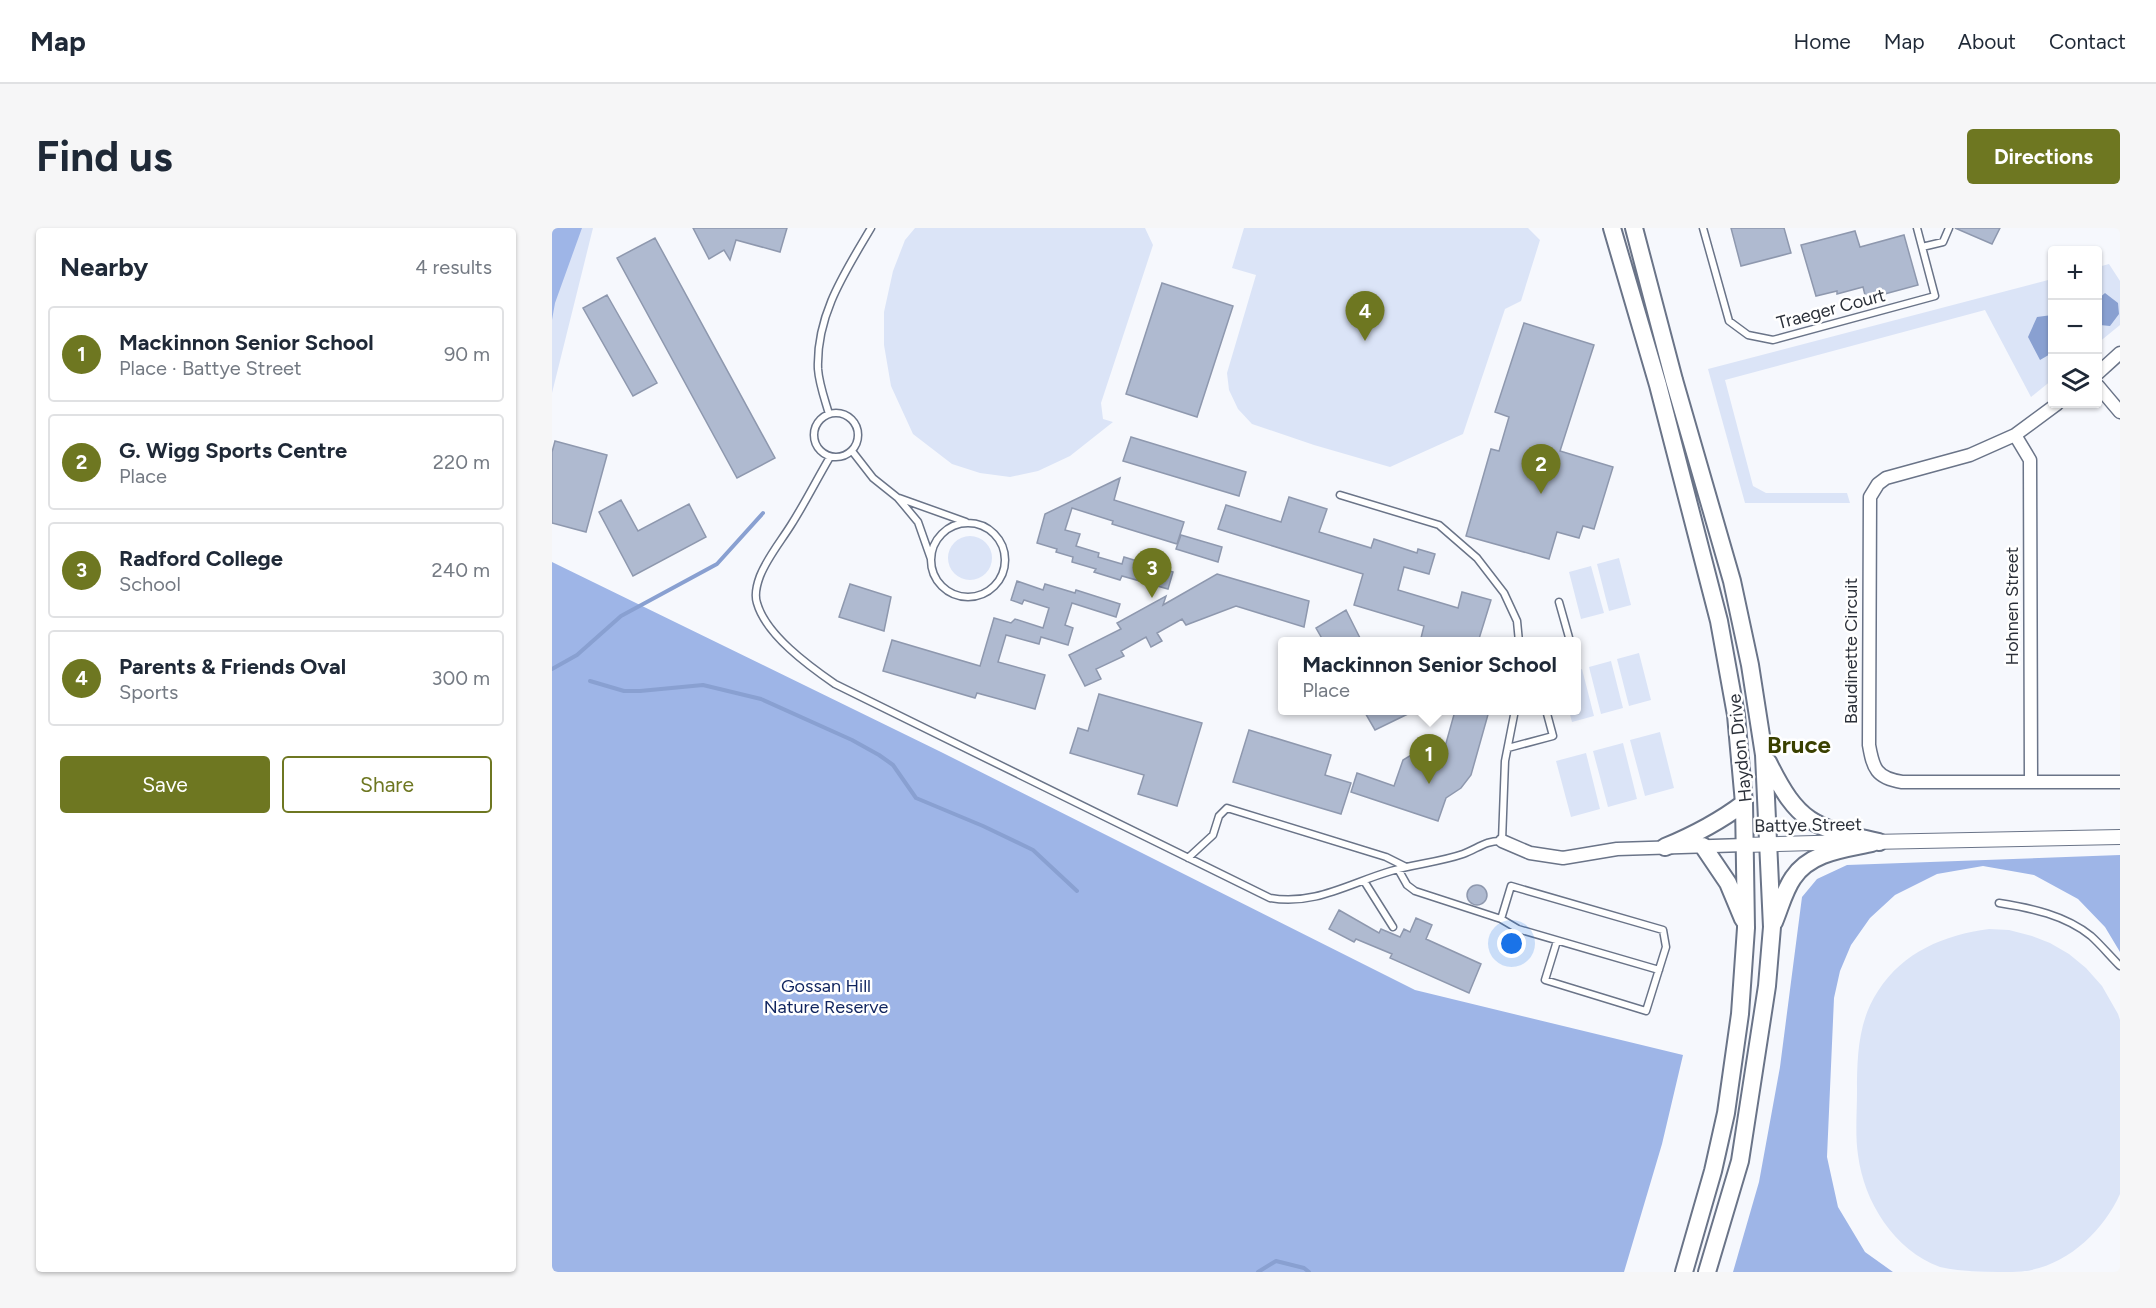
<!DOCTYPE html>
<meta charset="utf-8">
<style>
:root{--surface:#fff;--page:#f6f6f7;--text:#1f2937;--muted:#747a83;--line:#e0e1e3;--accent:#6e7721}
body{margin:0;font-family:Figtree,sans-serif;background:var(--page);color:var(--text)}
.controls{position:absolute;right:18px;top:18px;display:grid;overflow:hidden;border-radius:6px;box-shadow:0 2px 4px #0004}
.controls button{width:54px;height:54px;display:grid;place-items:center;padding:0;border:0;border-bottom:2px solid var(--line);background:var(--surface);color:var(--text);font:30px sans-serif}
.you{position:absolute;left:960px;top:716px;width:21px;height:21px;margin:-15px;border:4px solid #fff;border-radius:50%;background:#1a73e8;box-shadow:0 0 0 9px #1a73e833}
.badge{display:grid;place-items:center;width:39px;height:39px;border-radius:50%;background:var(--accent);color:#fff;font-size:20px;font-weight:700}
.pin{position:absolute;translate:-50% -50px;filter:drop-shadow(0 2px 3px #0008)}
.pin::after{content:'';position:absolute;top:32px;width:21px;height:18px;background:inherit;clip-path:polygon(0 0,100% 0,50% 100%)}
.popup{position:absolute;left:726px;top:409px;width:303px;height:78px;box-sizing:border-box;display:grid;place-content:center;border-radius:6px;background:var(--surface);filter:drop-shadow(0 2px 4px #0005);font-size:20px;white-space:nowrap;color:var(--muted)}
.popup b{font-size:22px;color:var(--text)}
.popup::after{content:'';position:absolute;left:50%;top:100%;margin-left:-12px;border:12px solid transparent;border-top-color:var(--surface)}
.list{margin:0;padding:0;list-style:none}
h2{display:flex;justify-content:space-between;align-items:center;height:78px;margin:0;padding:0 24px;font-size:26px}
h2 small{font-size:20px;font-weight:400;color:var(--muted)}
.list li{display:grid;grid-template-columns:39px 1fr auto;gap:18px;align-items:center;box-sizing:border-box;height:96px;margin:0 12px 12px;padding:0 12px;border:2px solid var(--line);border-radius:6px}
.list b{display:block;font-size:22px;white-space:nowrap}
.list p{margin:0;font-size:20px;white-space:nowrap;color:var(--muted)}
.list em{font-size:20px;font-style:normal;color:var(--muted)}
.actions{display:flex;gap:12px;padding:18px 24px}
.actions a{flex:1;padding:14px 0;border:2px solid var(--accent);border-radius:6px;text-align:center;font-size:21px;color:var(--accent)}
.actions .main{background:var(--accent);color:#fff}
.icon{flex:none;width:33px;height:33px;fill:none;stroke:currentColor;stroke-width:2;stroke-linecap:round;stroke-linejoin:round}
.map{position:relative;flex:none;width:1568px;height:1044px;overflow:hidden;border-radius:6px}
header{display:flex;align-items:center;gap:36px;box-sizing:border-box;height:84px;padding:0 30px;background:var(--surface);border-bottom:2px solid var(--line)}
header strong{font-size:28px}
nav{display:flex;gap:33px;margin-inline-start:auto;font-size:21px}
.intro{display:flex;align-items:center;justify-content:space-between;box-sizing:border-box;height:144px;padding:0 36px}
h1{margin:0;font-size:42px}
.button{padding:15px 27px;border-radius:6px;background:var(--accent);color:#fff;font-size:21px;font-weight:700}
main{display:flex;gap:36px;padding:0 36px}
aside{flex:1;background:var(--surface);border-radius:6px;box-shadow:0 2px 4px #0004}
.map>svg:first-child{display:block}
.green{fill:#dbe4f7}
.forest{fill:#9eb5e7}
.water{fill:#89a0d1}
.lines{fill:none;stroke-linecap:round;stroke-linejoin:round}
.stream{stroke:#89a0d1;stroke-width:4}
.building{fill:#afbad0;stroke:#8e98ae;stroke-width:1.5}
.service-casing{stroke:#6a7488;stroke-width:9}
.minor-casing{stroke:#6a7488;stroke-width:15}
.tertiary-casing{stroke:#6a7488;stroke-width:16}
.secondary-casing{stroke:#6a7488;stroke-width:20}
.service{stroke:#fff;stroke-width:6}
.minor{stroke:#fff;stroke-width:12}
.tertiary{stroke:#fff;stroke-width:14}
.secondary{stroke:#fff;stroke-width:16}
.labels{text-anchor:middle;stroke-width:5;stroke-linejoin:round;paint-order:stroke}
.street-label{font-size:18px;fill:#2c313a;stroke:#fff}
.park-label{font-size:18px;fill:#0f245e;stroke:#fff}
.district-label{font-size:24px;font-weight:bold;fill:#3a4000;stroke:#fff}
</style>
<header>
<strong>Map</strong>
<nav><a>Home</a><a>Map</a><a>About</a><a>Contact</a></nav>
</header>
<div class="intro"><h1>Find us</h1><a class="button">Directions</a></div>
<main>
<aside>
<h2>Nearby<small>4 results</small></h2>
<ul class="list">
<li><span class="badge">1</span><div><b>Mackinnon Senior School</b><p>Place · Battye Street</p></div><em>90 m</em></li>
<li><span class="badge">2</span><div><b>G. Wigg Sports Centre</b><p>Place</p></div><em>220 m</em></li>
<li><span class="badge">3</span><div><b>Radford College</b><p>School</p></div><em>240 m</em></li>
<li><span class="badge">4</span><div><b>Parents &amp; Friends Oval</b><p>Sports</p></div><em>300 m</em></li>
</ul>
<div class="actions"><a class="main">Save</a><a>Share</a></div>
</aside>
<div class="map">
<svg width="1568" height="1044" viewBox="0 0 1568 1044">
<rect width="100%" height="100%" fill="#f6f8fd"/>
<path class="green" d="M 0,0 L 41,0 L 0,165 Z
M 363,0 L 593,0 L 601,17 L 549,175 L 551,191 L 561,194 L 518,228 L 486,243 L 458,249 L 428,245 L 400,236 L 361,206 L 339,158 L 332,117 L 332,84 L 341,43 L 353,12 Z
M 692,0 L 976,0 L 988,12 L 969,73 L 953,81 L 911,206 L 838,239 L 762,217 L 700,196 L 686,181 L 677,162 L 675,145 L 704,47 L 680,40 Z
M 1557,36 L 1568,53 L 1568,97 L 1546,115 L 1546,39 Z
M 1500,51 L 1500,152 L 1479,169 L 1433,82 L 1173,152 L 1201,258 L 1214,265 L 1295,265 L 1298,275 L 1193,275 L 1156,141 Z
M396 330a22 22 0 1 1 44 0a22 22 0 1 1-44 0Z
M 1067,330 L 1079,377 L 1057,383 L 1045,336 Z
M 1039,338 L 1052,385 L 1029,391 L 1017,344 Z
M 1087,425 L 1099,472 L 1077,478 L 1065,431 Z
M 1059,433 L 1071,480 L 1049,486 L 1037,439 Z
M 1030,441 L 1042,488 L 1020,494 L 1017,483 L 1024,482 L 1024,442 Z
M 1108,504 L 1122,560 L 1093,568 L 1078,512 Z
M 1071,515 L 1085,571 L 1056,579 L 1041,523 Z
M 1034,525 L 1048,581 L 1019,589 L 1004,533 Z
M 1437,701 L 1457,702 L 1480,708 L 1498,715 L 1517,726 L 1534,740 L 1550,758 L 1566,786 L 1568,792 L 1568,966 C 1549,1008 1507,1044 1460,1044 C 1436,1044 1411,1044 1388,1039 C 1342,1022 1312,974 1306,927 C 1303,907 1305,884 1305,864 C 1305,829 1306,793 1326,763 C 1351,724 1392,707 1437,701 Z"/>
<path class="forest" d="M 0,0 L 30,0 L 3,75 L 0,92 Z
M 0,334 L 389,524 L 863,762 L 1131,827 L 1110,916 L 1072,1044 L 0,1044 Z
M 1568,627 L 1568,724 L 1553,699 L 1526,671 L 1482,647 L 1431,638 L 1385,646 L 1343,667 L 1318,690 L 1299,717 L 1288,743 L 1282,770 L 1275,929 L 1286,979 L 1313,1024 L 1341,1044 L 1181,1044 L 1207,954 L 1228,839 L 1250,669 L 1265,651 L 1295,637 Z"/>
<path class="water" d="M 1553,65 L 1566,75 L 1567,86 L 1558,98 L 1548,97 L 1546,98 L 1546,71 Z
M 1500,87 L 1500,125 L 1488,132 L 1476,109 L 1485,89 Z"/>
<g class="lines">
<path class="stream" d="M 0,441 L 25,427 L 69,388 L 165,336 L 211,285
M 38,453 L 72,463 L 88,463 L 151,457 L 209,471 L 300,512 L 327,527 L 341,537 L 364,570 L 431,598 L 481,622 L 525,663
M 706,1044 L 724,1033 L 752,1040 L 757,1044"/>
</g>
<path class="building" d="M 141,0 L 235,0 L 228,24 L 184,12 L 178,32 L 172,22 L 157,31 Z
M 1179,0 L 1232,0 L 1239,25 L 1189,38 Z
M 1403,0 L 1448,0 L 1440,16 Z
M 1303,3 L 1308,19 L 1352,7 L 1366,57 L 1314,71 L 1311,59 L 1285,66 L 1285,63 L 1264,68 L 1249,17 Z
M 103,10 L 223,230 L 185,250 L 65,30 Z
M 610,55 L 681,78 L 645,189 L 574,166 Z
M 55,67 L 105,155 L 81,168 L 31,80 Z
M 972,95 L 1042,117 L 1008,223 L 1061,239 L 1042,301 L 1031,298 L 1027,310 L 1005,304 L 997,331 L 914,308 L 939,221 L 947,223 L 957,189 L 943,184 Z
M 579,209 L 694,244 L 687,268 L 571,233 Z
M 3,213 L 55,227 L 34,304 L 0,295 L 0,224 Z
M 568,250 L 562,272 L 632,294 L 625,316 L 560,296 L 561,293 L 520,280 L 513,302 L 528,306 L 524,318 L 547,325 L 546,329 L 570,336 L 572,329 L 621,344 L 616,361 L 570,348 L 568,352 L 542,344 L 544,341 L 520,334 L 521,329 L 504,324 L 505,321 L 485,315 L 493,286 Z
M 737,269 L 775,281 L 767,304 L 819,320 L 822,311 L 865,325 L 866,321 L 883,326 L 877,346 L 852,339 L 846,362 L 906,380 L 910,364 L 939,372 L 926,414 L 868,414 L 872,398 L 802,377 L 811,346 L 666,301 L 674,277 L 729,294 Z
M 69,272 L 86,303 L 137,276 L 154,309 L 81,348 L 47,284 Z
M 629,307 L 670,319 L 666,334 L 624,321 Z
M 665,346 L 757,373 L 752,399 L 684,378 L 634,397 L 630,391 L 605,405 L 610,413 L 599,419 L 594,409 L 569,423 L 572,428 L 544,441 L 549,451 L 533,458 L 517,427 L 569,401 L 565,395 L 614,368 L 611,377 Z
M 465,353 L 491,362 L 493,356 L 523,365 L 524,362 L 568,376 L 564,389 L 520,375 L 513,397 L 521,400 L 516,417 L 489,409 L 487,416 L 454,407 L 446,434 L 493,447 L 483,481 L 425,465 L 423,470 L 331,443 L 340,412 L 428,438 L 442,390 L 459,395 L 463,391 L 491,400 L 497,380 L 472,372 L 470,376 L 459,372 Z
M 298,356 L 339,369 L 332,403 L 287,389 Z
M 794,382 L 810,414 L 772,414 L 764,400 Z
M 547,466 L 650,495 L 625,578 L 586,566 L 592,547 L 518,525 L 526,500 L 536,503 Z
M 812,483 L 862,483 L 823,502 Z
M 903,483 L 937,483 L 919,547 L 909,560 L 894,570 L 886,593 L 799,564 L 805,545 L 842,558 L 851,532 L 869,521 L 891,526 Z
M 697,502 L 779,527 L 773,547 L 799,555 L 789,586 L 681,554 Z
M915 667a10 10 0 1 1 20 0a10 10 0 1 1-20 0Z
M 787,682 L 827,705 L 829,701 L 848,709 L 852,701 L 858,704 L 864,690 L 880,697 L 874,711 L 929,736 L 917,765 L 838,730 L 840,726 L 804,711 L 802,714 L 777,701 Z"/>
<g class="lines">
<g class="service-casing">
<path id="service" d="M 1151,0 L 1177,93 L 1196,107 L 1221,112 L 1383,68 L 1365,0
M 1370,19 L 1391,14 L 1397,0
M262 207a22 22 0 1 1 44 0a22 22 0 1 1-44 0Z
M 277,186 C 273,172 267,156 266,141 C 264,87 293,44 319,0
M 300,223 L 321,250 L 346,270 L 366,294 L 379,331
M 278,229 C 265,251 253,275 239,297 C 229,313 215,330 208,348 C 205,356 202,366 205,375 C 214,407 257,438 283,456 L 718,670 C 762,678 798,655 839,643 C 862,636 888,634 911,626 C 925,621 934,612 950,613 L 953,533 L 963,482
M 788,267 L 887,297 L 925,330 L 952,365 L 965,393 L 967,414
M 347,270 L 414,294
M379 332a37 37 0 1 1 74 0a37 37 0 1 1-74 0Z
M 1007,374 L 1018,413 L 1014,414
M 956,520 L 1001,508 L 994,482
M 636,630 L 661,607 L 667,588 L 675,580 L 834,629 L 854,639
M 846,641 L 855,657 L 863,663 L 949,691 L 966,701 L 1107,742
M 812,653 L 841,699
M 1447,675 C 1479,680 1513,687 1539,708 C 1549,717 1558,728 1568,738
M 949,691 L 959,658 L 1111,702 L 1114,719 L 1094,783 L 993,752 L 1005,713"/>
</g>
<g class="minor-casing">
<path id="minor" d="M 1546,145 L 1568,125
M 1546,158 L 1568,184
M 1505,176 L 1463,207 L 1418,227 L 1334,250 L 1326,256 L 1318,269 L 1317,517 C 1321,540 1324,550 1350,554 L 1568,554
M 1463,207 L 1478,232 L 1479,554
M 950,613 L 978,625 L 1011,630 L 1065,621 L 1193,617"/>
</g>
<g class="tertiary-casing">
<path id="tertiary" d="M 1318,614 L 1568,609
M 1193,617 L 1299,614"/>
</g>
<g class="secondary-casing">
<path id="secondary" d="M 1060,0 L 1106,157 L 1167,393 L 1184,487 L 1192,575 L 1194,700 L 1188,786 L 1174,885 L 1161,943 L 1132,1044
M 1082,0 L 1122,152 L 1180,353 L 1198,437 L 1212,527 L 1220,699 L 1215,758 L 1188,933 L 1155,1044
M 1216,534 C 1246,595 1261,600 1327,614
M 1151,618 L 1176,655 L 1191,691
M 1113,619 C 1142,607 1167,594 1192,575
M 1222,694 C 1228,680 1232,663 1241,650 C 1258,624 1292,621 1320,615"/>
</g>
<use href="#service" class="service"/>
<use href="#minor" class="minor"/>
<use href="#tertiary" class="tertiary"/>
<use href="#secondary" class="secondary"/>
</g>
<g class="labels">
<g class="street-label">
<text transform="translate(1279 81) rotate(-15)" y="6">Traeger Court</text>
<text transform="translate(1460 378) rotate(-90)" y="6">Hohnen Street</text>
<text transform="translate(1299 423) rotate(-90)" y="6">Baudinette Circuit</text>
<text transform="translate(1188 520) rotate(-96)" y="6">Haydon Drive</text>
<text transform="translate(1256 597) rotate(-1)" y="6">Battye Street</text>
</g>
<g class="park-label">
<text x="274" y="764">Gossan Hill<tspan x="274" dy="21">Nature Reserve</tspan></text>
</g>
<g class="district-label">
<text x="1247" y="525">Bruce</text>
</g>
</g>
</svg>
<div class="controls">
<button>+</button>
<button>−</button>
<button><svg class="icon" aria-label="layers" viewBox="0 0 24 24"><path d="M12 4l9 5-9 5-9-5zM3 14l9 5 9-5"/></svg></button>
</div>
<div class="you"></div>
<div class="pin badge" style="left:877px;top:556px">1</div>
<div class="popup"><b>Mackinnon Senior School</b>Place</div>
<div class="pin badge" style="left:989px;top:266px">2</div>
<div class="pin badge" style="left:600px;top:370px">3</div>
<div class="pin badge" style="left:813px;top:113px">4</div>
</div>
</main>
